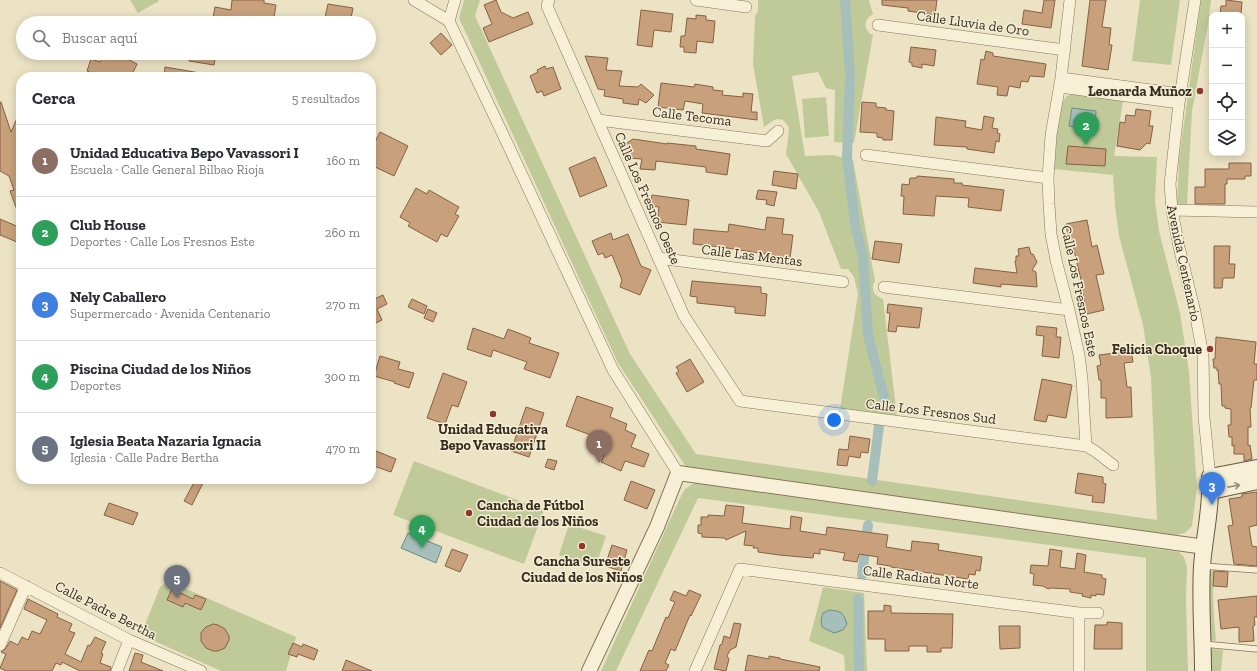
<!DOCTYPE html>
<html lang="es">
<meta charset="utf-8">
<style>
:root{--surface:#fff;--page:#f7f7f7;--text:#2b2b33;--muted:#7c7c81;--line:#e1e1e2;--accent:#7c3aed}
body{margin:0;font-family:"Zilla Slab",serif;background:var(--page);color:var(--text)}
.controls{position:absolute;right:12px;top:12px;display:grid;overflow:hidden;border-radius:8px;box-shadow:0 2px 10px #0003}
.controls button{width:36px;height:36px;display:grid;place-items:center;padding:0;border:0;border-bottom:1px solid var(--line);background:var(--surface);color:var(--text);font:20px sans-serif}
.you{position:absolute;left:834px;top:420px;width:14px;height:14px;margin:-10px;border:3px solid #fff;border-radius:50%;background:#1a73e8;box-shadow:0 0 0 6px #1a73e833}
.badge{display:grid;place-items:center;width:26px;height:26px;border-radius:50%;background:var(--accent);color:#fff;font-size:13px;font-weight:700}
.pin{position:absolute;translate:-50% -33px;filter:drop-shadow(0 1px 2px #0008)}
.pin::after{content:'';position:absolute;top:21px;width:14px;height:12px;background:inherit;clip-path:polygon(0 0,100% 0,50% 100%)}
.list{margin:0;padding:0;list-style:none}
h2{display:flex;justify-content:space-between;align-items:center;height:52px;margin:0;padding:0 16px;font-size:17px}
h2 small{font-size:13px;font-weight:400;color:var(--muted)}
.list li{display:grid;grid-template-columns:26px 1fr auto;gap:12px;align-items:center;box-sizing:border-box;height:72px;padding:0 16px;border-top:1px solid var(--line)}
.list b{display:block;font-size:15px;white-space:nowrap}
.list p{margin:0;font-size:13px;white-space:nowrap;color:var(--muted)}
.list em{font-size:13px;font-style:normal;color:var(--muted)}
.icon{flex:none;width:22px;height:22px;fill:none;stroke:currentColor;stroke-width:2;stroke-linecap:round;stroke-linejoin:round}
.map{position:relative;flex:none;width:1257px;height:671px;overflow:hidden}
.search{position:absolute;background:var(--surface);box-shadow:0 2px 10px #0003;left:16px;top:16px;width:360px;height:44px;display:flex;align-items:center;gap:10px;box-sizing:border-box;padding:0 14px;border-radius:22px;color:var(--muted);font-size:15px}
.panel{position:absolute;background:var(--surface);box-shadow:0 2px 10px #0003;left:16px;top:72px;width:360px;height:412px;border-radius:16px}
.map>svg:first-child{display:block}
.green{fill:#c0ca99}
.water{fill:#a6bfba;stroke:#6d8d87}
.lines{fill:none;stroke-linecap:round;stroke-linejoin:round}
.canal{stroke:#a6bfba;stroke-width:10}
.building{fill:#c8a17c;stroke:#846142}
.service-casing{stroke:#86755b;stroke-width:7}
.minor-casing{stroke:#86755b;stroke-width:12}
.tertiary-casing{stroke:#86755b;stroke-width:16}
.secondary-casing{stroke:#67563f;stroke-width:18}
.service{stroke:#f7f0d7;stroke-width:5.5}
.minor{stroke:#f7f0d7;stroke-width:11}
.tertiary{stroke:#f7f0d7;stroke-width:14}
.secondary{stroke:#f7f0d7;stroke-width:16}
.oneway{stroke:#968e7b}
.poi-dot{fill:#92352e;stroke:#f4edd3;stroke-width:1.5}
.labels{text-anchor:middle;stroke-width:3;stroke-linejoin:round;paint-order:stroke}
.street-label{font-size:14px;fill:#362c1f;stroke:#f4edd3}
.poi-label{font-size:14px;font-weight:bold;fill:#362c1f;stroke:#f4edd3;text-anchor:end}
</style>
<div class="map">
<svg width="1257" height="671" viewBox="0 0 1257 671">
<rect width="100%" height="100%" fill="#ece3c4"/>
<path class="green" d="M 130,0 L 158,0 L 159,1 L 138,13 Z
M 464,0 L 480,0 L 475,16 L 630,354 L 696,454 L 1157,520 L 1151,377 L 1143,325 L 1119,236 L 1115,206 L 1113,175 L 1054,169 C 1055,156 1058,104 1066,97 C 1068,95 1070,95 1072,94 L 1123,101 L 1114,156 L 1157,157 L 1155,201 L 1159,231 L 1180,313 L 1189,372 L 1197,488 L 1192,526 L 1185,533 L 1176,535 L 686,467 L 618,363 L 459,18 Z
M 758,0 L 869,0 L 873,14 C 863,20 863,30 873,35 L 854,143 L 834,142 L 835,90 L 826,88 L 818,72 L 792,76 L 805,156 L 833,155 L 853,160 L 875,281 C 870,289 874,296 883,299 L 897,417 L 840,409 L 858,294 L 854,277 L 848,269 L 841,269 L 819,212 L 786,154 L 789,130 L 788,126 L 783,120 L 778,119 L 774,120 L 764,127 L 753,64 L 755,16 L 758,11 Z
M 1140,0 L 1180,0 L 1171,65 L 1132,61 Z
M 1201,0 L 1211,0 L 1208,24 L 1192,111 L 1187,204 L 1177,204 L 1179,160 Z
M 826,97 L 829,136 L 805,138 L 802,99 Z
M 414,461 L 544,510 L 524,564 L 393,515 Z
M 694,483 L 1179,552 L 1184,557 L 1187,568 L 1186,599 L 1188,671 L 1146,671 L 1146,558 L 698,498 L 616,671 L 601,671 L 681,496 L 685,489 Z
M 569,524 L 606,536 L 595,568 L 559,555 Z
M 1207,571 L 1214,571 C 1212,595 1214,617 1216,641 L 1208,640 Z
M 168,581 L 296,637 L 286,671 L 221,671 L 141,635 L 160,587 Z
M 823,587 L 864,593 L 867,671 L 845,671 L 844,655 L 809,641 Z
M 1210,649 L 1223,650 L 1221,671 L 1210,671 Z"/>
<path class="water" d="M 1072,108 L 1096,111 L 1095,124 L 1077,121 L 1076,127 L 1069,126 Z
M 408,533 L 442,547 L 436,563 L 401,548 Z
M 829,610 C 841,611 843,612 847,624 L 843,630 L 834,633 L 822,627 L 821,620 L 823,613 Z"/>
<g class="lines">
<path class="canal" d="M 845,0 L 850,76 L 847,157 L 855,224 L 863,257 L 868,335 L 885,401
M 872,481 L 879,426
M 862,575 L 868,525
M 858,599 L 859,671"/>
</g>
<path class="building" d="M 232,0 L 264,0 L 264,3 L 276,5 L 273,23 L 212,23 L 215,7 L 231,10 Z
M 496,0 L 501,12 L 513,18 L 528,12 L 533,24 L 489,42 L 483,28 L 492,24 L 484,5 Z
M 882,0 L 937,0 L 935,15 L 908,11 L 908,8 L 882,5 Z
M 1044,0 L 1055,0 L 1051,28 L 1022,24 L 1024,10 L 1042,13 Z
M 1090,0 L 1106,0 L 1102,27 L 1111,28 L 1109,45 L 1112,45 L 1108,70 L 1082,66 Z
M 1226,0 L 1242,2 L 1241,14 L 1220,15 L 1221,6 L 1226,6 Z
M 328,4 L 353,8 L 350,23 L 342,21 L 343,20 L 325,17 Z
M 641,10 L 673,14 L 671,32 L 654,30 L 652,47 L 637,45 Z
M 696,15 L 706,16 L 706,20 L 715,21 L 713,43 L 697,41 L 696,53 L 684,52 L 684,47 L 680,47 L 681,36 L 685,36 L 687,18 L 696,19 Z
M 441,33 L 452,45 L 441,55 L 430,43 Z
M 911,47 L 936,50 L 934,66 L 922,64 L 922,68 L 912,66 L 912,63 L 909,62 Z
M 986,51 L 993,53 L 993,56 L 1046,64 L 1044,77 L 1030,76 L 1028,82 L 1021,81 L 1020,88 L 1009,86 L 1007,96 L 997,95 L 998,87 L 977,84 L 981,59 L 984,60 Z
M 104,53 L 116,53 L 137,64 L 131,77 L 92,77 L 94,74 L 87,71 L 91,59 L 100,62 Z
M 191,53 L 216,53 L 214,65 L 189,61 Z
M 585,56 L 608,58 L 606,70 L 622,71 L 619,86 L 638,87 L 641,84 L 654,95 L 646,103 L 639,99 L 638,105 L 623,103 L 623,99 L 604,96 L 605,90 L 598,89 Z
M 545,66 L 546,69 L 553,67 L 561,89 L 544,96 L 542,91 L 537,93 L 530,76 L 538,72 L 537,70 Z
M 165,67 L 200,73 L 199,77 L 164,77 Z
M 661,83 L 694,87 L 695,84 L 713,87 L 713,90 L 723,91 L 722,95 L 743,97 L 743,93 L 753,94 L 751,112 L 757,112 L 757,120 L 702,113 L 703,104 L 685,101 L 683,110 L 658,107 Z
M 0,102 L 1,102 L 11,132 L 21,109 L 20,218 L 10,191 L 14,190 L 9,176 L 0,171 Z
M 862,102 L 876,103 L 876,107 L 886,108 L 886,110 L 894,111 L 892,140 L 883,140 L 883,138 L 877,137 L 877,133 L 860,132 Z
M 1136,109 L 1151,111 L 1149,126 L 1153,126 L 1150,144 L 1147,143 L 1140,150 L 1117,146 L 1120,122 L 1125,123 L 1126,115 L 1135,116 Z
M 984,116 L 994,118 L 992,128 L 998,129 L 997,133 L 1000,134 L 999,142 L 996,141 L 994,153 L 967,149 L 967,147 L 934,145 L 936,117 L 966,121 L 965,127 L 982,130 Z
M 380,132 L 408,146 L 394,176 L 371,165 L 371,150 Z
M 633,139 L 667,144 L 667,143 L 696,146 L 696,149 L 730,154 L 727,175 L 706,172 L 706,167 L 656,161 L 655,170 L 640,169 L 642,159 L 629,158 L 624,145 Z
M 1068,146 L 1106,149 L 1105,166 L 1066,164 Z
M 595,157 L 607,186 L 580,197 L 569,168 Z
M 1229,163 L 1251,163 L 1251,176 L 1245,176 L 1245,179 L 1227,179 L 1227,184 L 1225,184 L 1225,204 L 1195,204 L 1195,187 L 1205,187 L 1205,169 L 1229,169 Z
M 774,171 L 798,174 L 796,189 L 772,185 Z
M 917,176 L 954,179 L 954,183 L 962,183 L 962,185 L 1004,190 L 1001,211 L 968,207 L 969,198 L 936,196 L 934,216 L 903,214 L 904,196 L 901,196 L 902,184 L 909,185 L 910,178 L 917,178 Z
M 416,188 L 427,194 L 429,190 L 459,207 L 455,214 L 459,216 L 447,237 L 441,234 L 437,242 L 408,226 L 410,223 L 400,217 Z
M 758,190 L 777,192 L 774,206 L 766,204 L 767,200 L 756,199 Z
M 652,195 L 689,200 L 686,225 L 657,222 L 659,207 L 650,206 Z
M 767,217 L 784,219 L 782,234 L 793,235 L 790,258 L 721,247 L 693,244 L 694,229 L 728,232 L 729,224 L 765,230 Z
M 0,219 L 21,228 L 21,233 L 17,242 L 0,235 Z
M 1087,220 L 1092,247 L 1097,245 L 1104,274 L 1096,275 L 1104,310 L 1087,314 L 1081,284 L 1082,284 L 1072,242 L 1069,243 L 1066,224 Z
M 611,233 L 613,240 L 628,234 L 641,266 L 651,270 L 640,295 L 620,287 L 622,280 L 612,255 L 605,258 L 603,253 L 598,255 L 592,241 Z
M 875,241 L 902,244 L 899,263 L 872,259 Z
M 1214,246 L 1230,246 L 1229,264 L 1235,264 L 1234,278 L 1223,278 L 1222,288 L 1214,288 Z
M 1029,247 L 1031,254 L 1033,254 L 1037,262 L 1032,270 L 1036,272 L 1037,287 L 1001,284 L 1001,287 L 973,283 L 975,268 L 1017,273 L 1015,261 L 1016,261 L 1016,256 L 1019,256 L 1018,249 Z
M 692,281 L 761,287 L 761,293 L 767,294 L 765,316 L 735,313 L 735,307 L 697,303 L 697,297 L 690,296 Z
M 383,295 L 387,304 L 377,309 L 382,320 L 374,324 L 371,318 L 371,298 L 372,300 Z
M 412,299 L 427,306 L 424,314 L 408,307 Z
M 888,304 L 922,308 L 919,328 L 897,326 L 896,332 L 888,331 L 890,313 L 887,313 Z
M 428,309 L 437,313 L 433,322 L 424,318 Z
M 1037,326 L 1057,328 L 1056,337 L 1061,337 L 1059,358 L 1042,356 L 1044,336 L 1036,335 Z
M 473,328 L 504,339 L 508,329 L 531,338 L 529,343 L 559,353 L 550,378 L 524,369 L 527,362 L 493,350 L 491,357 L 467,349 Z
M 1216,337 L 1256,342 L 1254,364 L 1257,364 L 1257,380 L 1254,380 L 1251,408 L 1250,408 L 1251,427 L 1248,427 L 1248,446 L 1250,445 L 1252,459 L 1244,461 L 1244,454 L 1234,454 L 1234,445 L 1232,446 L 1232,437 L 1229,437 L 1228,425 L 1231,425 L 1231,409 L 1225,408 L 1225,406 L 1222,406 L 1221,384 L 1219,384 L 1218,370 L 1217,371 L 1217,368 L 1214,368 L 1213,359 L 1215,359 Z
M 1131,351 L 1133,362 L 1124,363 L 1127,387 L 1131,387 L 1132,417 L 1106,418 L 1106,398 L 1101,398 L 1101,380 L 1099,380 L 1097,366 L 1101,365 L 1099,355 Z
M 380,356 L 400,362 L 398,369 L 414,373 L 409,388 L 394,383 L 395,382 L 374,376 Z
M 690,359 L 704,382 L 687,392 L 676,373 L 679,371 L 676,367 Z
M 443,373 L 467,382 L 458,407 L 452,405 L 445,424 L 427,418 Z
M 1042,379 L 1072,385 L 1066,418 L 1048,415 L 1046,422 L 1034,420 Z
M 577,396 L 613,408 L 610,417 L 627,424 L 625,430 L 636,435 L 631,447 L 649,454 L 644,467 L 625,461 L 621,471 L 601,462 L 610,442 L 566,426 Z
M 526,407 L 544,413 L 529,457 L 511,451 Z
M 850,436 L 870,439 L 868,453 L 861,452 L 860,458 L 849,456 L 847,466 L 837,465 L 839,449 L 848,450 Z
M 371,449 L 396,459 L 391,472 L 371,465 Z
M 548,459 L 557,461 L 554,470 L 545,467 Z
M 1078,473 L 1103,477 L 1103,483 L 1106,484 L 1104,503 L 1092,502 L 1093,496 L 1075,493 Z
M 196,479 L 205,479 L 192,505 L 184,501 Z
M 631,481 L 655,490 L 647,509 L 624,500 Z
M 1257,492 L 1257,525 L 1249,527 L 1252,546 L 1257,547 L 1257,566 L 1234,564 L 1228,526 L 1233,525 L 1229,499 L 1242,497 L 1242,494 Z
M 109,503 L 138,513 L 133,525 L 104,515 Z
M 726,505 L 744,507 L 742,523 L 790,529 L 791,516 L 802,518 L 800,531 L 826,535 L 827,527 L 888,535 L 886,547 L 911,551 L 912,541 L 939,544 L 938,550 L 982,557 L 980,571 L 976,570 L 975,575 L 969,574 L 968,579 L 891,567 L 891,566 L 877,564 L 878,557 L 859,554 L 857,562 L 843,560 L 845,553 L 820,549 L 820,554 L 814,553 L 813,558 L 779,555 L 758,552 L 758,548 L 753,548 L 754,546 L 744,545 L 746,531 L 726,540 L 725,538 L 702,537 L 702,534 L 698,533 L 698,525 L 701,525 L 701,517 L 708,517 L 708,515 L 724,516 Z
M 612,545 L 627,550 L 621,571 L 605,566 Z
M 452,549 L 468,555 L 460,572 L 445,566 Z
M 1050,549 L 1062,551 L 1060,567 L 1075,569 L 1077,553 L 1086,555 L 1084,572 L 1102,575 L 1102,578 L 1106,579 L 1104,595 L 1096,594 L 1096,596 L 1091,595 L 1091,598 L 1082,596 L 1083,594 L 1070,592 L 1070,589 L 1051,588 L 1048,589 L 1043,586 L 1033,585 L 1034,574 L 1030,573 L 1031,565 L 1048,566 Z
M 1214,571 L 1228,572 L 1227,587 L 1213,586 Z
M 0,581 L 17,590 L 0,628 Z
M 172,589 L 193,599 L 195,595 L 206,599 L 201,610 L 185,603 L 183,607 L 167,600 Z
M 689,590 L 701,595 L 691,616 L 690,615 L 675,651 L 671,649 L 665,663 L 669,665 L 666,671 L 640,671 L 649,650 L 652,651 L 666,617 L 668,618 L 675,602 L 670,600 L 674,591 L 686,596 Z
M 1257,596 L 1257,617 L 1254,617 L 1255,625 L 1253,626 L 1254,641 L 1239,642 L 1239,627 L 1221,629 L 1218,600 Z
M 28,599 L 58,614 L 57,617 L 72,624 L 69,631 L 75,633 L 65,654 L 81,662 L 88,645 L 90,646 L 95,637 L 106,642 L 101,653 L 103,654 L 100,663 L 111,667 L 110,671 L 80,671 L 62,662 L 61,665 L 56,663 L 52,671 L 6,671 L 0,668 L 6,654 L 1,652 L 6,648 L 10,641 L 18,645 L 22,637 L 28,640 L 32,631 L 40,634 L 47,620 L 24,609 Z
M 884,605 L 891,606 L 891,613 L 953,614 L 952,648 L 941,648 L 941,652 L 927,652 L 927,646 L 909,646 L 909,651 L 885,651 L 885,639 L 868,639 L 868,611 L 884,611 Z
M 1107,622 L 1122,623 L 1122,649 L 1094,649 L 1095,625 L 1107,625 Z
M 734,623 L 741,624 L 736,647 L 730,650 L 727,656 L 729,659 L 726,671 L 714,669 L 720,645 L 722,644 L 724,636 L 730,638 Z
M 213,624 L 218,625 L 225,629 L 229,636 L 229,640 L 225,648 L 218,651 L 213,651 L 206,648 L 201,641 L 201,633 L 203,630 L 206,627 Z
M 999,626 L 1020,626 L 1020,648 L 1000,649 Z
M 293,643 L 302,647 L 303,644 L 318,650 L 314,660 L 298,654 L 297,657 L 288,654 Z
M 135,653 L 143,655 L 141,662 L 163,671 L 129,671 Z
M 748,655 L 769,659 L 769,656 L 780,658 L 780,659 L 820,667 L 819,671 L 745,671 Z
M 346,660 L 372,671 L 342,671 Z"/>
<g class="lines">
<g class="service-casing">
<path id="service" d="M 1203,566 L 1257,570
M 1203,644 L 1257,649"/>
</g>
<g class="minor-casing">
<path id="minor" d="M 414,0 L 449,21 L 508,145 L 613,370 L 678,473
M 549,0 L 547,6 L 684,316 L 740,401 L 1086,446 L 1095,451 L 1113,465
M 696,0 L 746,7
M 1070,0 L 1061,78 L 1051,135 L 1048,178 L 1049,204 L 1051,234 L 1056,260 L 1069,310 L 1079,355 L 1082,379 L 1086,446
M 1195,0 L 1179,103 L 1170,184 L 1172,210 L 1179,247 L 1195,312 L 1203,355 L 1204,417 L 1210,477
M 449,21 L 455,0
M 878,25 L 1065,50
M 1061,78 L 1181,94
M 1060,87 L 1179,103
M 598,120 L 767,141 L 778,131
M 866,155 L 1048,178
M 1172,210 L 1257,212
M 658,258 L 843,282
M 884,287 L 1069,310
M 0,573 L 129,640 L 201,671
M 0,645 L 26,586
M 117,671 L 129,640
M 695,671 L 740,569 L 1079,613 L 1098,613
M 1079,671 L 1079,613"/>
</g>
<g class="tertiary-casing">
<path id="tertiary" d="M 589,671 L 657,527 L 678,473 L 1205,547"/>
</g>
<g class="secondary-casing">
<path id="secondary" d="M 1211,491 L 1257,481
M 1203,671 C 1203,636 1200,601 1202,566 C 1204,537 1212,507 1210,477 L 1257,468"/>
</g>
<use href="#service" class="service"/>
<use href="#minor" class="minor"/>
<use href="#tertiary" class="tertiary"/>
<use href="#secondary" class="secondary"/>
</g>
<defs><path id="oneway-shaft" d="M-6 0H5M1.5-3L5.5 0L1.5 3" fill="none" stroke-width="1.6" stroke-linecap="round" stroke-linejoin="round"/></defs>
<use class="oneway" href="#oneway-shaft" transform="translate(1234 486) rotate(-11)"/>
<g class="poi-dot">
<circle cx="1200" cy="91" r="4"/>
<circle cx="1210" cy="349" r="4"/>
<circle cx="493" cy="414" r="4"/>
<circle cx="469" cy="513" r="4"/>
<circle cx="582" cy="546" r="4"/>
</g>
<g class="labels">
<g class="street-label">
<text transform="translate(973 23) rotate(8)" y="5">Calle Lluvia de Oro</text>
<text transform="translate(692 116) rotate(7)" y="5">Calle Tecoma</text>
<text transform="translate(648 198) rotate(66)" y="5">Calle Los Fresnos Oeste</text>
<text transform="translate(752 255) rotate(7)" y="5">Calle Las Mentas</text>
<text transform="translate(1184 263) rotate(78)" y="5">Avenida Centenario</text>
<text transform="translate(1080 291) rotate(78)" y="5">Calle Los Fresnos Este</text>
<text transform="translate(931 411) rotate(7)" y="5">Calle Los Fresnos Sud</text>
<text transform="translate(921 577) rotate(7)" y="5">Calle Radiata Norte</text>
<text transform="translate(106 610) rotate(27)" y="5">Calle Padre Bertha</text>
</g>
<g class="poi-label">
<text x="1192" y="96">Leonarda Muñoz</text>
<text x="1202" y="354">Felicia Choque</text>
<text x="493" y="434" text-anchor="middle">Unidad Educativa<tspan x="493" dy="16">Bepo Vavassori II</tspan></text>
<text x="477" y="510" text-anchor="start">Cancha de Fútbol<tspan x="477" dy="16">Ciudad de los Niños</tspan></text>
<text x="582" y="566" text-anchor="middle">Cancha Sureste<tspan x="582" dy="16">Ciudad de los Niños</tspan></text>
</g>
</g>
</svg>
<div class="controls">
<button>+</button>
<button>−</button>
<button><svg class="icon" aria-label="locate" viewBox="0 0 24 24"><circle cx="12" cy="12" r="6"/><path d="M12 2v4M12 18v4M2 12h4M18 12h4"/></svg></button>
<button><svg class="icon" aria-label="layers" viewBox="0 0 24 24"><path d="M12 4l9 5-9 5-9-5zM3 14l9 5 9-5"/></svg></button>
</div>
<div class="you"></div>
<div class="pin badge" style="left:599px;top:463px;background:#8d6e63">1</div>
<div class="pin badge" style="left:1086px;top:145px;background:#2e9e5b">2</div>
<div class="pin badge" style="left:1212px;top:505px;background:#3f7fe0">3</div>
<div class="pin badge" style="left:422px;top:548px;background:#2e9e5b">4</div>
<div class="pin badge" style="left:177px;top:598px;background:#6b7280">5</div>
<div class="search"><svg class="icon" aria-label="search" viewBox="0 0 24 24"><circle cx="10" cy="10" r="6"/><path d="M15 15l6 6"/></svg>Buscar aquí</div>
<section class="panel">
<h2>Cerca<small>5 resultados</small></h2>
<ul class="list">
<li><span class="badge" style="background:#8d6e63">1</span><div><b>Unidad Educativa Bepo Vavassori I</b><p>Escuela · Calle General Bilbao Rioja</p></div><em>160 m</em></li>
<li><span class="badge" style="background:#2e9e5b">2</span><div><b>Club House</b><p>Deportes · Calle Los Fresnos Este</p></div><em>260 m</em></li>
<li><span class="badge" style="background:#3f7fe0">3</span><div><b>Nely Caballero</b><p>Supermercado · Avenida Centenario</p></div><em>270 m</em></li>
<li><span class="badge" style="background:#2e9e5b">4</span><div><b>Piscina Ciudad de los Niños</b><p>Deportes</p></div><em>300 m</em></li>
<li><span class="badge" style="background:#6b7280">5</span><div><b>Iglesia Beata Nazaria Ignacia</b><p>Iglesia · Calle Padre Bertha</p></div><em>470 m</em></li>
</ul>
</section>
</div>
